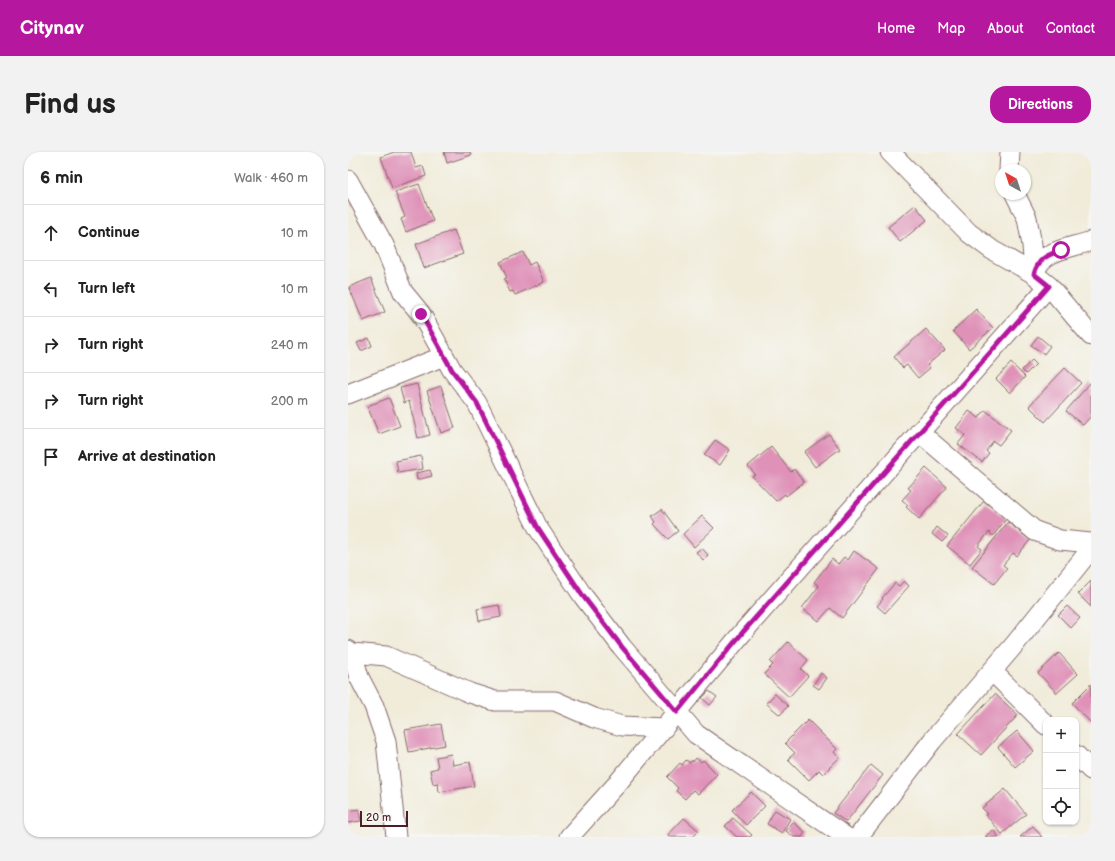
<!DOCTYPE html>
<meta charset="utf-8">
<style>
:root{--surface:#fff;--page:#f2f2f2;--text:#222;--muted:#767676;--line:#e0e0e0;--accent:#b5179e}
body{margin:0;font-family:"Balsamiq Sans",sans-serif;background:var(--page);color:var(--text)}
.controls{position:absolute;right:12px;bottom:12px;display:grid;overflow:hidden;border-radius:8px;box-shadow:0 1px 3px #0004}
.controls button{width:36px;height:36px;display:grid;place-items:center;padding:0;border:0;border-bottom:1px solid var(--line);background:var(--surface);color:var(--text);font:20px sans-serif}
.compass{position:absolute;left:647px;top:12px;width:36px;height:36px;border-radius:50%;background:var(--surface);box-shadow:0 1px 3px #0004;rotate:321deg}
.scale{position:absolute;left:12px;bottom:10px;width:48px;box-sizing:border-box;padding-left:4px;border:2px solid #4a1f2b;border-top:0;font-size:11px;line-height:14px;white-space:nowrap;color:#4a1f2b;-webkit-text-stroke:3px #f6f6f2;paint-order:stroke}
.stop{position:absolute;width:12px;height:12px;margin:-9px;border:3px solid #b5179e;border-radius:50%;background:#fff}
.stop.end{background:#b5179e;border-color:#fff;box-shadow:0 1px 4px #0008}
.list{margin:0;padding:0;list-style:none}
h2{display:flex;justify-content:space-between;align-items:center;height:52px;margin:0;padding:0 16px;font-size:17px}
h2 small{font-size:13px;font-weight:400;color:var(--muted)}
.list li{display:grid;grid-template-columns:26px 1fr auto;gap:12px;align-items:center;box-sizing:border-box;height:56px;padding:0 16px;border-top:1px solid var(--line)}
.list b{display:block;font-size:15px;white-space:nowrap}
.list em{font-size:13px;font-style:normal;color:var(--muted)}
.icon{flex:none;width:22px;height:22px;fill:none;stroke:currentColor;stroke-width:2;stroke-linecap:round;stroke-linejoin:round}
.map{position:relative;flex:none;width:743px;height:685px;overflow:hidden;border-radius:16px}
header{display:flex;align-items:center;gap:24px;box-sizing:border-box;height:56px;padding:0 20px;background:var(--accent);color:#fff}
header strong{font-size:19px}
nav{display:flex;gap:22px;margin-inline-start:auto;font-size:14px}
.intro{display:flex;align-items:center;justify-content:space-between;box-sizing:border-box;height:96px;padding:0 24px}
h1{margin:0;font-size:28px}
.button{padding:10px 18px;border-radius:16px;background:var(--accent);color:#fff;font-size:14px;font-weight:700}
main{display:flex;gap:24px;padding:0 24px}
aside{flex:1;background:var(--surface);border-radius:16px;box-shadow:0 1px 3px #0004}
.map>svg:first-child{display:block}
.building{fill:#df91b8}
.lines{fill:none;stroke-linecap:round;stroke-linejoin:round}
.street-casing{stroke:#846768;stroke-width:21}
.street{stroke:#fff;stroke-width:19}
.route{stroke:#b5179e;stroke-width:5}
</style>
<header>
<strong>Citynav</strong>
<nav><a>Home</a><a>Map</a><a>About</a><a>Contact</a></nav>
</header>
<div class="intro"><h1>Find us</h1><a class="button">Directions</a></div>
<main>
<aside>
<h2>6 min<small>Walk · 460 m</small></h2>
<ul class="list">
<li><svg class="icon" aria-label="ahead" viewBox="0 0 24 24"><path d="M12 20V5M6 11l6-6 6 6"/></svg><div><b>Continue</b></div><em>10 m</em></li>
<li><svg class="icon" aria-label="left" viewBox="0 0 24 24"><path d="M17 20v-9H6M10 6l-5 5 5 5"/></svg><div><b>Turn left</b></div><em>10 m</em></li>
<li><svg class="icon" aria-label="right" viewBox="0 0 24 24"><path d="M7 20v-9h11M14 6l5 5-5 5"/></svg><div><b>Turn right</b></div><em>240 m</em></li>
<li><svg class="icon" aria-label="right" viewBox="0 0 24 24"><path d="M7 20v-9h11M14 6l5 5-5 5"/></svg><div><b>Turn right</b></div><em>200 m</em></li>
<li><svg class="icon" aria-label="arrive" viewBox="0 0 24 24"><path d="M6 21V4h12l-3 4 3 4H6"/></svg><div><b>Arrive at destination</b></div></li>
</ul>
</aside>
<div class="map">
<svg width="743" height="685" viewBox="0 0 743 685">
<rect width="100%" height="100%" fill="#f6f6f2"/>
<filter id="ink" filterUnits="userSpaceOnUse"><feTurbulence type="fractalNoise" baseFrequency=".025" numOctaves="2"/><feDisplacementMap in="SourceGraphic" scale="8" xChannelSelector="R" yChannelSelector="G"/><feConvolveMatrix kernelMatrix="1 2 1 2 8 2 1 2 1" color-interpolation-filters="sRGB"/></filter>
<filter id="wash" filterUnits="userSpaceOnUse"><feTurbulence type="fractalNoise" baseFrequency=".012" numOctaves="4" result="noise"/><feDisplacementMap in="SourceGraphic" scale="16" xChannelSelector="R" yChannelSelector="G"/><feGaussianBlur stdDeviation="0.9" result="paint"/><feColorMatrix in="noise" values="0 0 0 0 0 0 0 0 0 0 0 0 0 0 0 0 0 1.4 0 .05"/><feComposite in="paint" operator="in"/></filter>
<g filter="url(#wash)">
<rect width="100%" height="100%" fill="#f1ecda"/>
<g id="blocks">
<path class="building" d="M 46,0 L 63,0 L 68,16 L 75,14 L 78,24 L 44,36 L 33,5 Z
M 96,0 L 122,0 L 123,3 L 99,11 Z
M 71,32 L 85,69 L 58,80 L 53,67 L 57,65 L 47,40 Z
M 567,53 L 579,68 L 552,90 L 540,75 Z
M 106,78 L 115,102 L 76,116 L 68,92 Z
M 175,100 L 181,113 L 187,110 L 196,130 L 167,143 L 165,139 L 162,140 L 156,127 L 159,126 L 152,110 Z
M 23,126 L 37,160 L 15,169 L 1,135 Z
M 628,157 L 645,176 L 621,197 L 605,179 Z
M 578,177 L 597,198 L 579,213 L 582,216 L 570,226 L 559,213 L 555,216 L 546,205 Z
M 690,184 L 702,194 L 696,202 L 683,193 Z
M 21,186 L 24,194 L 13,199 L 9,191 Z
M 684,208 L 688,212 L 678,222 L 674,218 Z
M 663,211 L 677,225 L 662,241 L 648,227 Z
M 717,216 L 733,231 L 697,270 L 681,254 Z
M 743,230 L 743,264 L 735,273 L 718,259 Z
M 69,232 L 82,283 L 70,286 L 61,249 L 56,251 L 52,236 Z
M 93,234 L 107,276 L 93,281 L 79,239 Z
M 41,246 L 52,274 L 31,282 L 19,254 Z
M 637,258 L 663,278 L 651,293 L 645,289 L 638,299 L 641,301 L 634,310 L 610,292 L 617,283 L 608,276 L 621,259 L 631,266 Z
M 481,282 L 492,297 L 467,315 L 456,300 Z
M 367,288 L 382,298 L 372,313 L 356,303 Z
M 423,295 L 443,320 L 446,317 L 456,330 L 438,344 L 437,342 L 428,349 L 404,324 L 407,322 L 400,314 Z
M 73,304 L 75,317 L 50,321 L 48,309 Z
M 578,316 L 599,335 L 571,367 L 558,355 L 560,353 L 554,348 L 563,338 L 560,336 Z
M 82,318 L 84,324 L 69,328 L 68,321 Z
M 636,349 L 658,367 L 645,384 L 641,380 L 630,394 L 634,397 L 622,412 L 599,394 Z
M 314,357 L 330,379 L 320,387 L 306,372 L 308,370 L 304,364 Z
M 354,364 L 366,376 L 346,395 L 335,382 Z
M 660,370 L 682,388 L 669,404 L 665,401 L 655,413 L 659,416 L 646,432 L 624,415 Z
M 589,375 L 600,384 L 594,390 L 584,382 Z
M 354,396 L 360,403 L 355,408 L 348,400 Z
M 506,399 L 531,417 L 494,466 L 482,456 L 471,469 L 454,456 L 471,434 L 466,430 L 484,407 L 490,412 L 496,405 L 500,408 Z
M 556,429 L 561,434 L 537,461 L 529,454 L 535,447 L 534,446 L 547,431 L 551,434 Z
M 743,429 L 743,455 L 730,442 Z
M 151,453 L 153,465 L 131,469 L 129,457 Z
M 719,454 L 732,466 L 723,476 L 710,463 Z
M 440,490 L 460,508 L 453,517 L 460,524 L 441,545 L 416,522 L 425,513 L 422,510 Z
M 711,501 L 730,522 L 709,541 L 690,521 Z
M 473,521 L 479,526 L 471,537 L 465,533 Z
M 743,532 L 743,571 L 724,551 Z
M 361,539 L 369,545 L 362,553 L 354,546 Z
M 427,542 L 440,554 L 432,563 L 418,551 Z
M 647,542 L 670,563 L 633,603 L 610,582 Z
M 460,568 L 489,597 L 486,600 L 491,606 L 475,622 L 471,618 L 461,628 L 440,607 L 447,601 L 437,591 Z
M 93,572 L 97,593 L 61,600 L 57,578 Z
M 669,579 L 686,599 L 667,615 L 650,595 Z
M 103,602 L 105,613 L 122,610 L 126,634 L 91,640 L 90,631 L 85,632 L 82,618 L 90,616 L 88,605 Z
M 348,606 L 353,610 L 355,608 L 369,622 L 350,642 L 345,638 L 337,647 L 328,639 L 330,636 L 319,625 L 332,611 L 334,613 L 338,608 L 342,611 L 344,608 L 345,610 Z
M 523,613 L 535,623 L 498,670 L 485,661 Z
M 657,637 L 678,662 L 654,682 L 638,663 L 640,662 L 634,656 Z
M 403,640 L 417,654 L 398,673 L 384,658 Z
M 11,657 L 13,669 L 0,671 L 0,659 Z
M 427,658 L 442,667 L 434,681 L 419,672 Z
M 336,666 L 351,679 L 345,685 L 322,685 L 320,683 Z
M 385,666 L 404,683 L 402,685 L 389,685 L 377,674 Z
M 445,670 L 457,680 L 454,685 L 446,685 L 438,679 Z
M 685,674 L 694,685 L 672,685 Z
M 645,678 L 651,685 L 637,685 Z"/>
</g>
</g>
<g filter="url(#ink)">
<use href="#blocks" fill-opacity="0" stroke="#846768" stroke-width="1"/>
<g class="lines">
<g class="street-casing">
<path id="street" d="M 542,0 L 621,81 L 644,98 L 686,122 L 701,134 L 743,184
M 661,18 L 662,0
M 0,28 L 36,93 L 55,140 L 73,162 L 104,218 L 129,251 L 190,376 L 235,444 L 274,495 L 348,582 L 498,685
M 667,42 L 679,66 L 684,93 L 686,122
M 686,122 C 694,97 721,97 743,89
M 0,242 L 96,204
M 571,280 L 687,379 L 712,388 L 743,391
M 0,498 L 4,501 L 38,504 L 122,541 L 147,549 L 207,549 L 246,566 L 274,574 L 316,576
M 4,501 L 11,525 L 26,554 L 38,589 L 48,685
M 644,519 L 698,573
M 728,603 L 743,618
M 221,685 L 268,633 L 395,480 L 701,134
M 510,685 L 584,589 L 667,492 L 743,397"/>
</g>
<use href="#street" class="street"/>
</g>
</g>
<g class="lines" filter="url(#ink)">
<path class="route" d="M 73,162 L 104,218 L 129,251 L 190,376 L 235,444 L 274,495 L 329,560 L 395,480 L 701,134 L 686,122 C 691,106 698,104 713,98"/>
</g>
</svg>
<div class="controls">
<button>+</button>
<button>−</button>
<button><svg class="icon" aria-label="locate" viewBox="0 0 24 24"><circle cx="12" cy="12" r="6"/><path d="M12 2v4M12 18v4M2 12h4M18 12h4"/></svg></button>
</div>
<svg class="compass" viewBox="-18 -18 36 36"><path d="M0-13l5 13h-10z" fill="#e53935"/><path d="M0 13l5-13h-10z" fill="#767676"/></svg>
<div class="scale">20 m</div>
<div class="stop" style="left:713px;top:98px"></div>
<div class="stop end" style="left:73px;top:162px"></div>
</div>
</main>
